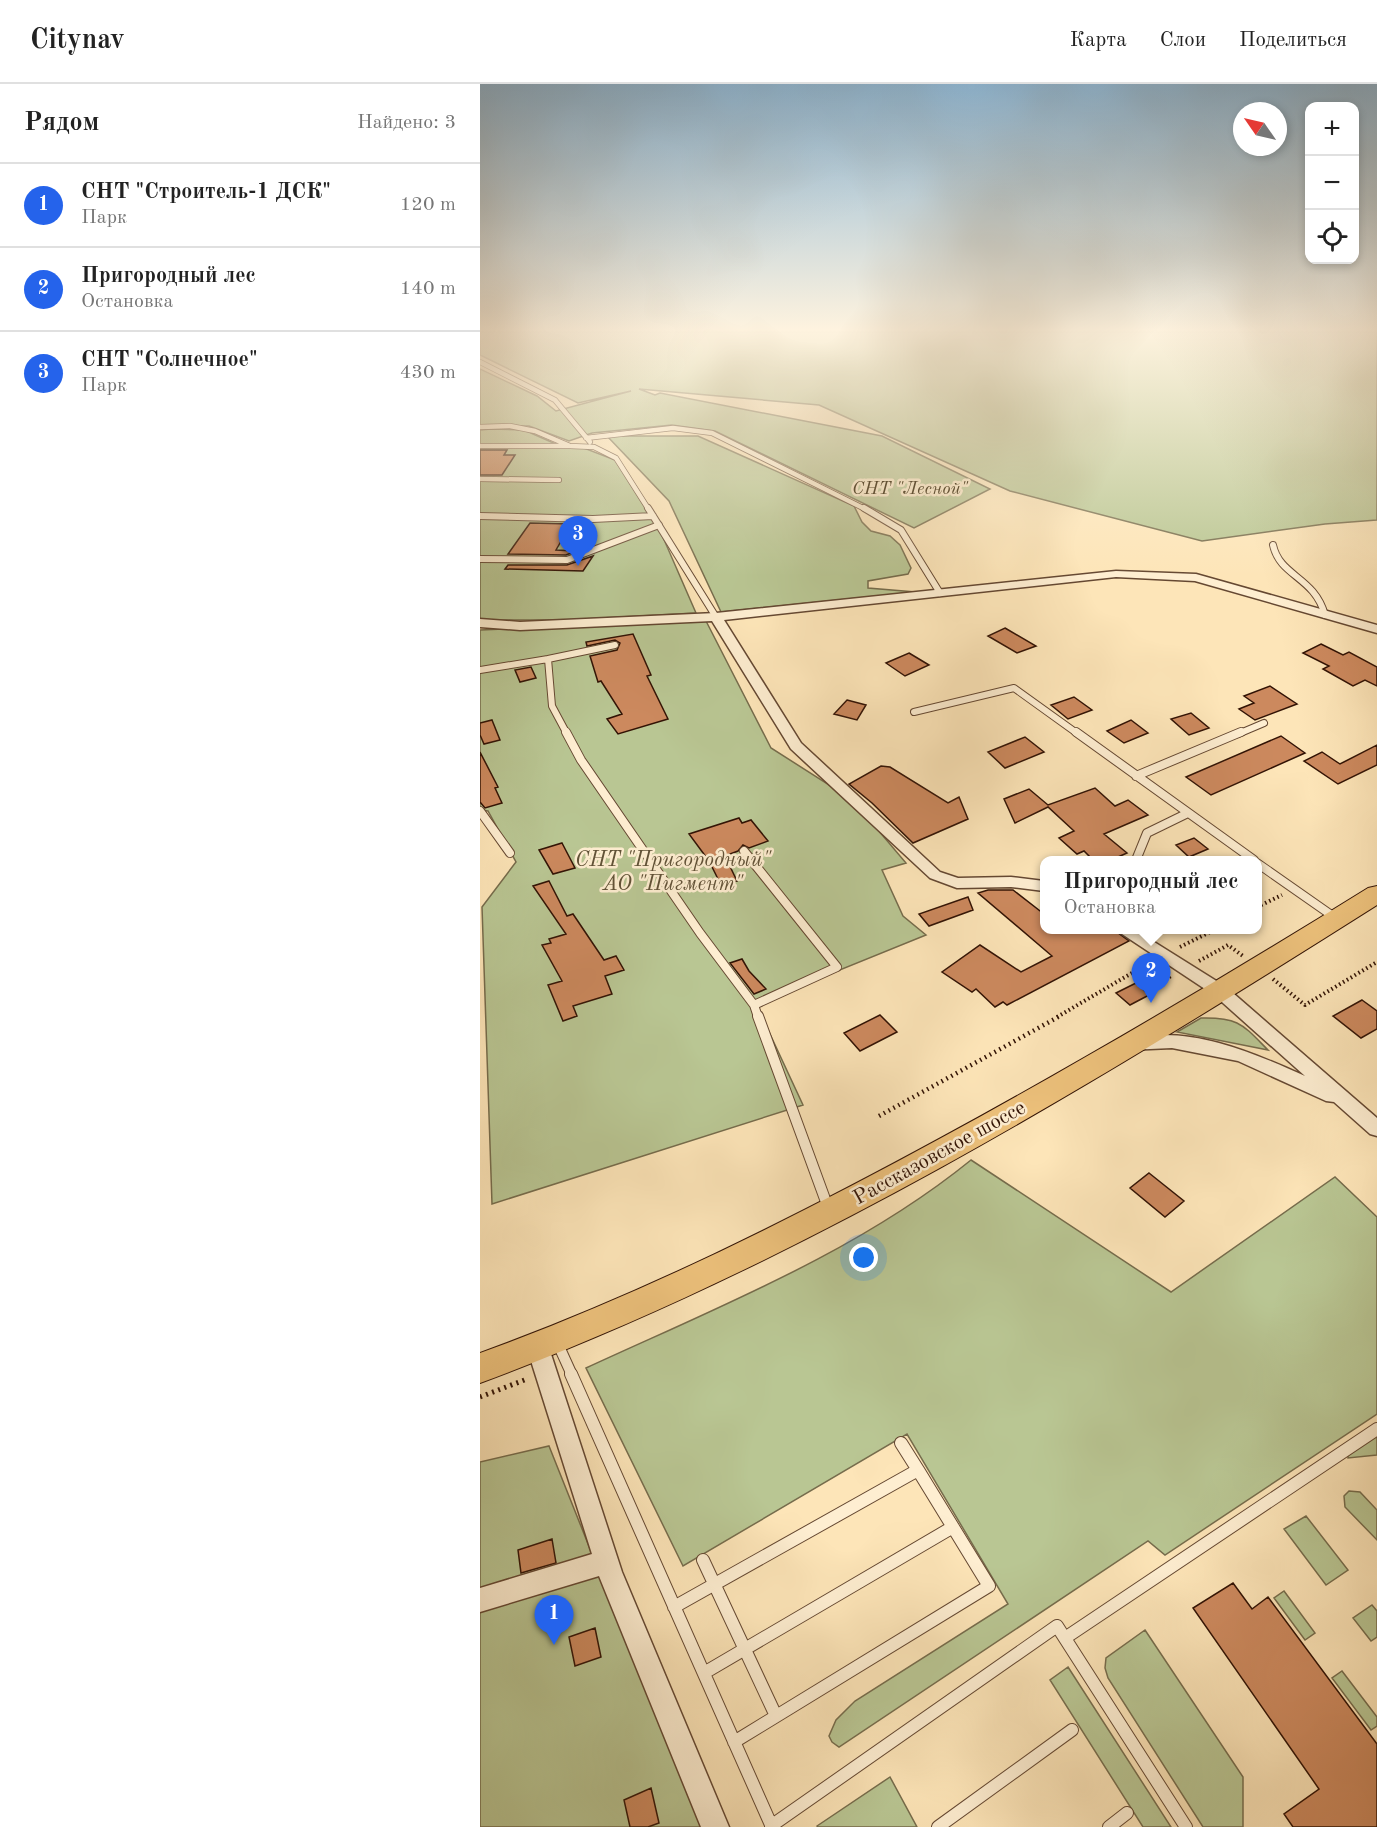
<!DOCTYPE html>
<html lang="ru">
<meta charset="utf-8">
<style>
:root{--surface:#fff;--page:#f2f2f2;--text:#222;--muted:#767676;--line:#e0e0e0;--accent:#2563eb}
body{margin:0;font-family:"Old Standard TT",serif;background:var(--page);color:var(--text)}
.controls{position:absolute;right:18px;top:18px;display:grid;overflow:hidden;border-radius:12px;box-shadow:0 3px 9px #0003}
.controls button{width:54px;height:54px;display:grid;place-items:center;padding:0;border:0;border-bottom:2px solid var(--line);background:var(--surface);color:var(--text);font:30px sans-serif}
.compass{position:absolute;left:753px;top:18px;width:54px;height:54px;border-radius:50%;background:var(--surface);box-shadow:0 3px 9px #0003;rotate:304deg}
.you{position:absolute;left:384px;top:1174px;width:21px;height:21px;margin:-15px;border:4px solid #fff;border-radius:50%;background:#1a73e8;box-shadow:0 0 0 9px #1a73e833}
.badge{display:grid;place-items:center;width:39px;height:39px;border-radius:50%;background:var(--accent);color:#fff;font-size:20px;font-weight:700}
.pin{position:absolute;translate:-50% -50px;filter:drop-shadow(0 2px 3px #0008)}
.pin::after{content:'';position:absolute;top:32px;width:21px;height:18px;background:inherit;clip-path:polygon(0 0,100% 0,50% 100%)}
.popup{position:absolute;left:560px;top:772px;width:222px;height:78px;box-sizing:border-box;display:grid;place-content:center;border-radius:12px;background:var(--surface);filter:drop-shadow(0 2px 4px #0005);font-size:20px;white-space:nowrap;color:var(--muted)}
.popup b{font-size:22px;color:var(--text)}
.popup::after{content:'';position:absolute;left:50%;top:100%;margin-left:-12px;border:12px solid transparent;border-top-color:var(--surface)}
.list{margin:0;padding:0;list-style:none}
h2{display:flex;justify-content:space-between;align-items:center;height:78px;margin:0;padding:0 24px;font-size:26px}
h2 small{font-size:20px;font-weight:400;color:var(--muted)}
.list li{display:grid;grid-template-columns:39px 1fr auto;gap:18px;align-items:center;box-sizing:border-box;height:84px;padding:0 24px;border-top:2px solid var(--line)}
.list b{display:block;font-size:22px;white-space:nowrap}
.list p{margin:0;font-size:20px;white-space:nowrap;color:var(--muted)}
.list em{font-size:20px;font-style:normal;color:var(--muted)}
.icon{flex:none;width:33px;height:33px;fill:none;stroke:currentColor;stroke-width:2;stroke-linecap:round;stroke-linejoin:round}
.map{position:relative;flex:none;width:897px;height:1743px;overflow:hidden}
header{display:flex;align-items:center;gap:36px;box-sizing:border-box;height:84px;padding:0 30px;background:var(--surface);border-bottom:2px solid var(--line)}
header strong{font-size:28px}
nav{display:flex;gap:33px;margin-inline-start:auto;font-size:21px}
main{display:flex}
aside{flex:1;background:var(--surface)}
.map>svg:first-child{display:block}
.green{fill:#b9c693;stroke:#766c4c;stroke-width:1.5}
.building{fill:#cc895e;stroke:#321305;stroke-width:1.5}
.lines{fill:none;stroke-linecap:round;stroke-linejoin:round}
.lane-far4-casing{stroke:#654832;stroke-width:6}
.lane-far3-casing{stroke:#654832;stroke-width:8}
.lane-far2-casing{stroke:#654832;stroke-width:10}
.lane-far1-casing{stroke:#654832;stroke-width:12}
.lane-casing{stroke:#654832;stroke-width:14}
.street-casing{stroke:#654832;stroke-width:3}
.primary-casing{stroke:#321305;stroke-width:2}
.path-far2{stroke:#321305;stroke-width:4;stroke-dasharray:1.5 3;stroke-linecap:butt}
.path-far1{stroke:#321305;stroke-width:4.5;stroke-dasharray:1.5 4;stroke-linecap:butt}
.path{stroke:#321305;stroke-width:5;stroke-dasharray:2 4.5;stroke-linecap:butt}
.lane-far4{stroke:#feeed1;stroke-width:4.5}
.lane-far3{stroke:#feeed1;stroke-width:6}
.lane-far2{stroke:#feeed1;stroke-width:8}
.lane-far1{stroke:#feeed1;stroke-width:10}
.lane{stroke:#feeed1;stroke-width:12}
.street{fill:#feeed1;fill-rule:evenodd}
.primary{fill:#eec27c;fill-rule:evenodd}
.labels{text-anchor:middle;stroke-width:5;stroke-linejoin:round;paint-order:stroke}
.far-park-label{font-size:18px;font-style:italic;fill:#615237;stroke:#feeed1}
.park-label{font-size:21px;font-style:italic;fill:#615237;stroke:#feeed1}
.street-label{font-size:21px;fill:#321305;stroke:#feeed1}
</style>
<header>
<strong>Citynav</strong>
<nav><a>Карта</a><a>Слои</a><a>Поделиться</a></nav>
</header>
<main>
<aside>
<h2>Рядом<small>Найдено: 3</small></h2>
<ul class="list">
<li><span class="badge">1</span><div><b>СНТ &quot;Строитель-1 ДСК&quot;</b><p>Парк</p></div><em>120 m</em></li>
<li><span class="badge">2</span><div><b>Пригородный лес</b><p>Остановка</p></div><em>140 m</em></li>
<li><span class="badge">3</span><div><b>СНТ &quot;Солнечное&quot;</b><p>Парк</p></div><em>430 m</em></li>
</ul>
</aside>
<div class="map">
<svg width="897" height="1743" viewBox="0 0 897 1743">
<rect width="100%" height="100%" fill="#fde5b8"/>
<filter id="stains"><feTurbulence type="fractalNoise" baseFrequency=".00333" numOctaves="4"/><feColorMatrix values="0 0 0 0 .2 0 0 0 0 .09 0 0 0 0 .02 0 0 0 .5 -.17"/></filter>
<radialGradient id="worn" r=".72"><stop offset=".6" stop-color="#630" stop-opacity="0"/><stop offset="1" stop-color="#630" stop-opacity=".3"/></radialGradient>
<path class="green" d="M 0,248 L 897,248 L 897,436 L 845,440 L 722,457 L 530,407 L 339,321 L 159,305 L 175,311 L 180,309 L 402,352 L 510,405 L 434,444 L 235,347 L 192,341 L 112,349 L 89,357 L 49,342 L 0,342 L 0,285 L 57,312 L 76,327 L 151,307 L 98,319 L 0,271 Z
M 11,345 L 44,346 L 78,361 L 104,364 L 135,376 L 175,435 L 216,529 L 83,536 L 0,536 L 0,346 Z
M 127,352 L 218,352 L 374,422 L 382,438 L 391,447 L 410,452 L 420,461 L 431,484 L 428,490 L 388,497 L 388,504 L 436,508 L 241,528 L 189,417 Z
M 226,537 L 291,664 L 354,704 L 387,733 L 426,779 L 402,786 L 423,832 L 446,851 L 276,920 L 323,1021 L 12,1120 L 2,823 L 36,778 L 8,727 L 0,726 L 0,546 Z
M 721,934 C 759,933 763,941 788,966 L 697,948 Z
M 491,1076 L 691,1208 L 855,1093 L 897,1133 L 897,1330 L 685,1471 L 668,1457 L 359,1663 L 352,1658 L 349,1652 L 356,1636 L 375,1617 L 528,1520 L 427,1350 L 203,1482 L 106,1284 C 238,1223 378,1168 491,1076 Z
M 897,1351 L 897,1371 L 868,1374 L 868,1371 Z
M 69,1362 L 221,1743 L 0,1743 L 0,1378 Z
M 869,1407 L 880,1408 L 897,1426 L 897,1456 L 865,1423 L 864,1412 Z
M 826,1432 L 868,1486 L 846,1501 L 804,1445 Z
M 804,1507 L 835,1549 L 825,1556 L 794,1514 Z
M 892,1521 L 897,1527 L 897,1553 L 891,1557 L 873,1534 Z
M 665,1546 L 763,1693 L 763,1743 L 723,1743 L 628,1594 L 625,1584 L 626,1574 Z
M 588,1583 L 691,1743 L 663,1743 L 570,1596 Z
M 862,1587 L 897,1633 L 897,1642 L 891,1646 L 852,1594 Z
M 410,1693 L 437,1743 L 338,1743 L 337,1742 Z"/>
<path class="building" d="M 0,366 L 27,366 L 24,371 L 35,371 L 22,391 L 0,391 Z
M 50,439 L 91,440 L 76,466 L 96,467 L 86,471 L 28,470 Z
M 113,472 L 103,487 L 25,485 L 28,481 L 87,481 Z
M 525,544 L 556,562 L 537,569 L 508,552 Z
M 153,550 L 171,591 L 167,592 L 188,635 L 138,650 L 127,635 L 142,630 L 121,597 L 118,598 L 110,572 L 137,566 L 140,559 L 135,556 L 107,562 L 106,558 Z
M 841,560 L 863,571 L 869,568 L 897,583 L 897,602 L 885,596 L 873,602 L 843,585 L 849,582 L 823,569 Z
M 429,569 L 449,581 L 425,592 L 406,579 Z
M 51,583 L 56,594 L 40,598 L 35,586 Z
M 790,602 L 817,620 L 775,636 L 759,625 L 774,619 L 764,612 Z
M 594,613 L 612,626 L 588,635 L 571,621 Z
M 367,616 L 386,621 L 377,636 L 354,630 Z
M 711,629 L 729,644 L 709,651 L 691,635 Z
M 12,636 L 20,656 L 4,660 L 0,651 L 0,639 Z
M 651,636 L 668,649 L 644,659 L 627,647 Z
M 801,652 L 825,669 L 731,711 L 706,693 Z
M 545,653 L 564,668 L 525,684 L 508,668 Z
M 897,661 L 897,681 L 858,700 L 824,677 L 842,668 L 860,680 Z
M 0,668 L 18,703 L 15,704 L 22,719 L 5,724 L 0,718 Z
M 401,682 L 410,683 L 468,719 L 479,713 L 488,735 L 433,759 L 392,719 L 369,700 Z
M 615,704 L 635,722 L 648,716 L 668,731 L 624,750 L 647,769 L 629,777 L 614,777 L 604,767 L 597,770 L 579,754 L 594,747 L 568,723 L 535,739 L 524,715 L 549,705 L 568,721 Z
M 259,734 L 262,739 L 271,736 L 288,757 L 269,764 L 263,761 L 258,767 L 245,772 L 257,797 L 241,801 L 229,777 L 209,750 Z
M 714,754 L 728,765 L 709,773 L 696,761 Z
M 82,759 L 95,784 L 73,790 L 59,766 Z
M 69,797 L 87,832 L 93,830 L 124,876 L 136,872 L 144,886 L 125,892 L 132,910 L 93,922 L 97,932 L 83,937 L 68,901 L 82,897 L 62,861 L 71,859 L 69,855 L 86,850 L 53,802 Z
M 508,806 L 533,806 L 564,830 L 564,846 L 634,846 L 649,857 L 527,921 L 523,918 L 515,923 L 496,905 L 492,908 L 462,888 L 500,861 L 541,888 L 572,872 L 498,809 Z
M 488,813 L 493,826 L 449,842 L 439,830 Z
M 262,875 L 269,887 L 286,905 L 274,910 L 250,879 Z
M 656,899 L 669,911 L 650,921 L 636,909 Z
M 882,916 L 897,927 L 897,945 L 881,954 L 853,932 Z
M 400,931 L 417,948 L 380,967 L 364,949 Z
M 669,1089 L 704,1117 L 685,1133 L 650,1104 Z
M 72,1455 L 76,1479 L 41,1489 L 38,1466 Z
M 753,1499 L 772,1525 L 788,1513 L 897,1660 L 897,1743 L 813,1743 L 804,1730 L 839,1705 L 713,1524 Z
M 115,1544 L 121,1573 L 95,1582 L 89,1553 Z
M 171,1704 L 179,1739 L 168,1743 L 150,1743 L 144,1716 Z"/>
<g class="lines">
<g class="lane-far4-casing">
<path id="lane-far4" d="M 0,278 L 75,316 L 110,358
M 0,343 L 30,342 L 55,347 L 90,362 L 114,363 L 136,374 L 169,426
M 106,354 L 193,344 L 232,349 L 387,426
M 0,362 L 89,362
M 0,395 L 79,396"/>
</g>
<g class="lane-far3-casing">
<path id="lane-far3" d="M 168,424 L 236,533
M 384,424 L 421,446 L 460,509
M 0,432 L 113,435 L 173,432
M 793,461 C 800,493 834,492 845,531
M 0,475 L 87,476 L 179,441
M 68,575 L 135,561
M 0,586 L 68,575 L 72,622 L 87,650
M 434,628 L 534,604 L 598,650
M 758,650 L 784,639"/>
</g>
<g class="lane-far2-casing">
<path id="lane-far2" d="M 86,648 L 101,676 L 220,849 L 274,921 L 278,933
M 596,648 L 774,776
M 656,692 L 761,648
M 0,727 L 30,769
M 264,767 L 357,883 L 274,921
M 656,776 L 667,749 L 708,729
M 777,779 L 857,835"/>
</g>
<g class="lane-far1-casing">
<path id="lane-far1" d="M 278,932 L 349,1126
M 77,1258 L 92,1291"/>
</g>
<g class="lane-casing">
<path id="lane" d="M 91,1290 L 292,1743
M 421,1359 L 438,1386
M 223,1476 L 296,1632
M 194,1523 L 438,1386 L 509,1502 L 254,1658
M 585,1554 L 897,1345
M 224,1589 L 473,1443
M 291,1742 L 577,1542 L 706,1743
M 458,1743 L 592,1646
M 629,1743 L 647,1729"/>
</g>
<g class="street-casing">
<path id="street" d="M 636,487 L 716,490 L 897,541 L 897,549 L 715,497 L 636,493 L 244,536 L 321,659 L 460,788 L 478,794 L 531,793 L 564,797 L 564,807 L 531,803 L 477,804 L 450,794 L 311,665 L 232,537 L 40,546 L 0,543 L 0,535 L 40,538 L 236,529 Z
M 636,846 L 655,846 L 746,903 L 897,1034 L 897,1052 L 890,1050 L 854,1018 L 846,1017 L 758,977 L 692,964 L 648,966 L 645,961 L 648,956 C 705,939 774,969 825,992 L 734,911 Z
M 58,1254 L 66,1257 L 69,1264 L 142,1488 L 249,1743 L 221,1743 L 119,1492 L 0,1528 L 0,1504 L 112,1470 L 47,1264 L 50,1257 Z"/>
</g>
<g class="primary-casing">
<path id="primary" d="M 897,802 L 897,821 C 611,1002 318,1181 0,1299 L 0,1269 C 160,1211 312,1135 461,1054 C 606,975 748,891 888,804 Z"/>
</g>
<path class="path-far2" d="M 777,823 L 802,811
M 700,863 L 734,846
M 719,877 L 748,861 L 763,872
M 664,882 L 683,897 L 691,892
M 793,895 L 825,921 L 897,878
M 577,933 L 669,879"/>
<path class="path-far1" d="M 399,1032 L 580,932"/>
<path class="path" d="M 0,1313 L 47,1295"/>
<use href="#lane-far4" class="lane-far4"/>
<use href="#lane-far3" class="lane-far3"/>
<use href="#lane-far2" class="lane-far2"/>
<use href="#lane-far1" class="lane-far1"/>
<use href="#lane" class="lane"/>
<use href="#street" class="street"/>
<use href="#primary" class="primary"/>
</g>
<linearGradient id="sky" x2="0" y2="1"><stop stop-color="#8db7d6"/><stop offset="0.5" stop-color="#fef3df"/><stop offset="1" stop-color="#fef3df" stop-opacity="0"/></linearGradient>
<rect width="897" height="492" fill="url(#sky)"/>
<g class="labels">
<g class="far-park-label">
<text x="430" y="410">СНТ "Лесной"</text>
</g>
<g class="park-label">
<text x="193" y="782">СНТ "Пригородный"<tspan x="193" dy="24">АО "Пигмент"</tspan></text>
</g>
<g class="street-label">
<text transform="translate(459 1068) rotate(-29)" y="7">Рассказовское шоссе</text>
</g>
</g>
<rect width="100%" height="100%" filter="url(#stains)"/>
<rect width="100%" height="100%" fill="url(#worn)"/>
</svg>
<div class="controls">
<button>+</button>
<button>−</button>
<button><svg class="icon" aria-label="locate" viewBox="0 0 24 24"><circle cx="12" cy="12" r="6"/><path d="M12 2v4M12 18v4M2 12h4M18 12h4"/></svg></button>
</div>
<svg class="compass" viewBox="-18 -18 36 36"><path d="M0-13l5 13h-10z" fill="#e53935"/><path d="M0 13l5-13h-10z" fill="#767676"/></svg>
<div class="you"></div>
<div class="pin badge" style="left:74px;top:1561px">1</div>
<div class="pin badge" style="left:671px;top:919px">2</div>
<div class="popup"><b>Пригородный лес</b>Остановка</div>
<div class="pin badge" style="left:98px;top:482px">3</div>
</div>
</main>
